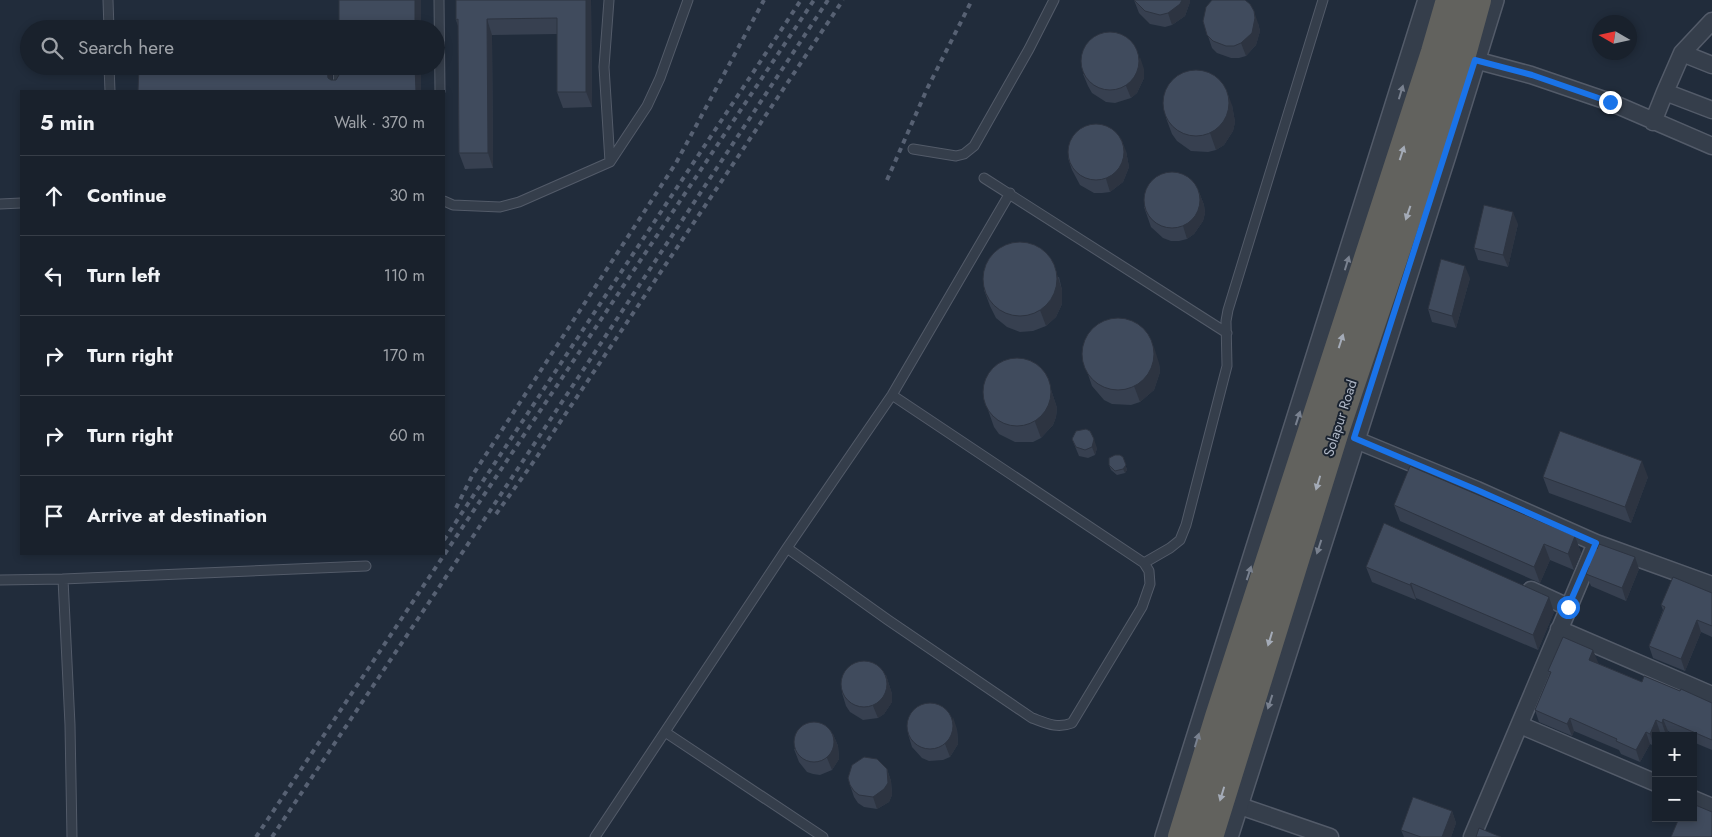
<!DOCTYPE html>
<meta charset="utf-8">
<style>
:root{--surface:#19212c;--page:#262e38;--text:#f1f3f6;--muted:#9fa3a9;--line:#373e48}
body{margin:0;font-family:Jost,sans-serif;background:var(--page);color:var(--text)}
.controls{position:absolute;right:15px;bottom:15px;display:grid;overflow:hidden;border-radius:0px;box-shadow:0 2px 8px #0003}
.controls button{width:45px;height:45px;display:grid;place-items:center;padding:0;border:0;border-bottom:1px solid var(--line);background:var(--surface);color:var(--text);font:25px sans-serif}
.compass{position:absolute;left:1592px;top:15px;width:45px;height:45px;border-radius:50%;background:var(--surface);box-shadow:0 2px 8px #0003;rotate:279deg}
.stop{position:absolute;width:15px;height:15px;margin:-11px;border:4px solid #1a73e8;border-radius:50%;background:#fff}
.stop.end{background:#1a73e8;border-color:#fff;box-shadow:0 1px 5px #0008}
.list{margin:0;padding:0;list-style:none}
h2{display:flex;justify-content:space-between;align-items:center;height:65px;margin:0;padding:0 20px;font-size:21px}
h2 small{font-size:16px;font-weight:400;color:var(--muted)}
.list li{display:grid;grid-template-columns:32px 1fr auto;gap:15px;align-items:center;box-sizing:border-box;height:80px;padding:0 20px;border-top:1px solid var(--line)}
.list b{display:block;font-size:19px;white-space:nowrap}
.list em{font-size:16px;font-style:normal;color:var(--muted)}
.icon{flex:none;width:28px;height:28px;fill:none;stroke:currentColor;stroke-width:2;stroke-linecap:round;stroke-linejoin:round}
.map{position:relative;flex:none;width:1712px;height:837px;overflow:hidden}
.search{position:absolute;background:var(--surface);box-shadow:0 2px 8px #0003;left:20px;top:20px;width:425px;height:55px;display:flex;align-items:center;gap:12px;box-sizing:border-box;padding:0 18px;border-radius:28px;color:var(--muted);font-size:19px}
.panel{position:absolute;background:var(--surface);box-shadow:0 2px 8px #0003;left:20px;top:90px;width:425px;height:465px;border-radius:0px}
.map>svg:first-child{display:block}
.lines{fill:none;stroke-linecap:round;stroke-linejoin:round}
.service-casing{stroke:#535b69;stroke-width:11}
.minor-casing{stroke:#535b69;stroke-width:19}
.tertiary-casing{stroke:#535b69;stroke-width:24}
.trunk-casing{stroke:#404856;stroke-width:30}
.service{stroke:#353e4b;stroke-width:9}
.minor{stroke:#353e4b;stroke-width:16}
.tertiary{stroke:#353e4b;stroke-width:21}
.trunk{stroke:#62625e;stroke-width:28}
.rail{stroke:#576173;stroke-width:4;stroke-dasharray:5 5;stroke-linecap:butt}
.wall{fill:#374050}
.shaded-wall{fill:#2d3441}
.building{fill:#404b5d;stroke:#2d3441}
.oneway{fill:#79818f}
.oneway2{fill:#a4abb7}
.route{stroke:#1a73e8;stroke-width:6}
.labels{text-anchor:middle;stroke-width:4;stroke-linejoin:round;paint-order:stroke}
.street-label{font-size:14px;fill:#b0b8c7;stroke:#1a2330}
</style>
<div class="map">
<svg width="1712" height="837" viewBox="0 0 1712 837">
<rect width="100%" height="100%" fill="#212c3b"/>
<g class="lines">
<g class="service-casing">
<path id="service" d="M 108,0 L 109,29
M 439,0 L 440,91
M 609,0 L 604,67 L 610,162
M 109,66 L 110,91
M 338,66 L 339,91
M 913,149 L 956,156 L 964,154 L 974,146 L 1029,49 L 1054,0
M 984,178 L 1227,333
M 444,201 L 453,205 L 500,207 L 519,202 L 610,162 L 647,106 L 660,78 L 688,0
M 0,204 L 21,203
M 787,548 L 888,620 L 1032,718 C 1046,723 1057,729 1072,723 L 1142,607 L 1150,584 L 1149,571 L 1144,563 L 892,395
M 1144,563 L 1170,548 L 1180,540 L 1186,525 L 1227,366 L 1226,321 L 1228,310 L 1323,0
M 63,579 L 70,725 L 72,837
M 0,580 L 63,579 L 366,566
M 665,732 L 823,837
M 595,837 L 787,548 L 892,395 L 1010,193"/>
</g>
<g class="minor-casing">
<path id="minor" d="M 1682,53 L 1712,65
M 1464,59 L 1475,60 L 1531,75 L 1610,102 L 1712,146
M 1665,92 L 1712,110
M 1653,122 L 1665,92 L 1682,53 L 1712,21
M 1344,435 L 1477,490 L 1596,543 L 1712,585
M 1531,590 L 1568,607
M 1559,629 L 1712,695
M 1520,725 L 1656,783
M 1693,799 L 1712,807
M 1237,805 L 1330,837
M 1472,837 L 1596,543"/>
</g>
<g class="tertiary-casing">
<path id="tertiary" d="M 1166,837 L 1429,0
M 1227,837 L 1445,155 L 1493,0"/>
</g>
<g class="trunk-casing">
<path id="trunk" d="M 1182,837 L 1219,717 L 1435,52 L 1450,0
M 1209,837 L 1335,431 L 1461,58 L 1477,0"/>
</g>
<use href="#service" class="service"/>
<use href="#minor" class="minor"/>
<use href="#tertiary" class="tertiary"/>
<use href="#trunk" class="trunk"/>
<path class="rail" d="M 887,180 L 927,89 L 972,0
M 456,508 L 472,476 L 676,163 L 764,0
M 496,514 L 532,464 L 843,0
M 444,540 L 801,0
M 256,837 L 814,0
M 272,837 L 470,541 L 828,0"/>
</g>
<path class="wall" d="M 456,0 L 591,0 L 592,107 L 563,108 L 557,92 L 557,34 L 492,35 L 493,168 L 465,169 L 459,153 L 458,26 L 456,20 Z
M 1134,0 L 1190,2 L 1185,16 L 1172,25 L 1165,27 L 1150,24 L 1139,13 Z
M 1203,21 L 1258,23 L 1260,31 L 1256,45 L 1246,56 L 1239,58 L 1231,58 L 1217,53 L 1212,48 Z
M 1144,69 L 1144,78 L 1137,93 L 1131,98 L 1115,103 L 1106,102 L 1092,93 L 1088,86 L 1083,74 Z
M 1232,105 L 1235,122 L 1233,131 L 1224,145 L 1216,150 L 1208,152 L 1191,151 L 1177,141 L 1172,134 L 1166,118 Z
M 1126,151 L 1129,167 L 1123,182 L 1110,192 L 1102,193 L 1094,193 L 1080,185 L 1072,170 L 1068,158 Z
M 1199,192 L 1204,205 L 1205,213 L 1203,221 L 1194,234 L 1187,239 L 1179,241 L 1171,241 L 1163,238 L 1151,227 L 1144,207 Z
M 1518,224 L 1508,267 L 1478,260 L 1474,248 Z
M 1059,277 L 1062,290 L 1062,304 L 1056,317 L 1046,326 L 1033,331 L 1020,332 L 1007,327 L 996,318 L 990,306 L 984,290 Z
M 1470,278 L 1456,328 L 1432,322 L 1428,309 Z
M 1083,360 L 1159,363 L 1160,372 L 1154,390 L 1140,402 L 1131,405 L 1112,404 L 1104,400 L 1092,386 Z
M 1046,374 L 1057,408 L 1056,417 L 1053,425 L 1041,438 L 1033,442 L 1015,442 L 999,434 L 994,427 L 988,410 Z
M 1072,439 L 1097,448 L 1095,455 L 1088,458 L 1079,456 Z
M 1123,457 L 1127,470 L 1125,473 L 1117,475 L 1111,470 L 1109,465 Z
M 1543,477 L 1648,477 L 1631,523 L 1549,493 Z
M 1394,505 L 1575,536 L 1581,553 L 1574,570 L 1550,560 L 1540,583 L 1400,521 Z
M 1588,565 L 1639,569 L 1626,601 L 1591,586 L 1586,574 L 1589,568 Z
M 1366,567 L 1554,612 L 1538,650 L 1416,598 L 1416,600 L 1372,582 Z
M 1712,593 L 1712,637 L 1701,632 L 1685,671 L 1653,658 L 1649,646 L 1663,610 L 1661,605 Z
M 1598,662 L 1597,663 L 1642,682 L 1680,691 L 1712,703 L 1712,750 L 1693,742 L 1693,736 L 1678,736 L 1668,731 L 1666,735 L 1660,732 L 1659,736 L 1656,736 L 1654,746 L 1650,744 L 1640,762 L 1621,754 L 1619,750 L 1574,731 L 1572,736 L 1539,722 L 1535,710 L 1549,675 L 1548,671 Z
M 886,675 L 892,694 L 892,702 L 884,714 L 878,718 L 863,720 L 850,712 L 846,706 L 842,693 Z
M 957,729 L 958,744 L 950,757 L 943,760 L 929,761 L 922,758 L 912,747 L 908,734 Z
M 833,734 L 838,746 L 839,759 L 832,770 L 820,775 L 813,774 L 807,772 L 799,762 L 794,749 Z
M 887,769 L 891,781 L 892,795 L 889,802 L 877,809 L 864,807 L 858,803 L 854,797 L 850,785 Z
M 1452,811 L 1456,823 L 1451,837 L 1404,837 L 1401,830 Z"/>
<path class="shaded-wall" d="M 415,0 L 421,0 L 421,29 L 415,29 Z
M 586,0 L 591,0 L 592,107 L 586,92 Z
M 1182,0 L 1190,0 L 1190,2 L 1185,16 L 1172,25 L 1168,13 Z
M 1254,11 L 1258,23 L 1260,31 L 1256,45 L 1246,56 L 1241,43 Z
M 487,19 L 492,35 L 493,168 L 488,153 Z
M 1140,57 L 1144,69 L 1144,78 L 1137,93 L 1131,98 L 1126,86 Z
M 327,66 L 332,66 L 333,91 L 328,78 Z
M 415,66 L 421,66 L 421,91 L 416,91 Z
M 1226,89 L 1232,105 L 1235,122 L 1233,131 L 1224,145 L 1216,150 L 1210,133 Z
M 1121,138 L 1126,151 L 1129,167 L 1123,182 L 1110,192 L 1106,179 Z
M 1199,192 L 1204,205 L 1205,213 L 1203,221 L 1194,234 L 1187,239 L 1183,226 Z
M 1513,212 L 1518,224 L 1508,267 L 1503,255 Z
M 1053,261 L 1062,290 L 1062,304 L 1056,317 L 1046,326 L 1040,310 Z
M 1465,266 L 1470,278 L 1456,328 L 1452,316 Z
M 1154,347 L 1159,363 L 1160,372 L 1154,390 L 1140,402 L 1134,386 Z
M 1046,374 L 1057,408 L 1056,417 L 1053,425 L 1041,438 L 1035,422 Z
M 1094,439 L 1097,448 L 1095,455 L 1092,447 Z
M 1123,457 L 1127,470 L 1125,473 L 1123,469 Z
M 1642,461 L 1648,477 L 1631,523 L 1625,507 Z
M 1575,536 L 1581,553 L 1574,570 L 1568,554 Z
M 1544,544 L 1550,560 L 1540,583 L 1534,567 Z
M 1635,557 L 1639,569 L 1626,601 L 1622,588 Z
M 1411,583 L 1416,598 L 1416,600 L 1410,585 Z
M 1549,597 L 1554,612 L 1538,650 L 1533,635 Z
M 1697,620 L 1701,632 L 1685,671 L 1681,659 Z
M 1593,650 L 1598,662 L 1594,672 L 1589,660 Z
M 886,675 L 892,694 L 892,702 L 884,714 L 878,718 L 873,706 Z
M 953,717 L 957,729 L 958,744 L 950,757 L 945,744 Z
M 1570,718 L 1574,731 L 1572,736 L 1567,724 Z
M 1663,719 L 1668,731 L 1666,735 L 1662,723 Z
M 1656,720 L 1660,732 L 1659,736 L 1656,736 L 1656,743 L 1654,746 L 1650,734 Z
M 1646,732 L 1650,744 L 1640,762 L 1636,750 Z
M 833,734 L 838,746 L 839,759 L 832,770 L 827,758 Z
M 887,769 L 891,781 L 892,795 L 889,802 L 877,809 L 873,797 Z
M 1452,811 L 1456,823 L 1451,837 L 1442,837 Z"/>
<path class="building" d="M 339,0 L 415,0 L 415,29 L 339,29 Z
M 456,0 L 586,0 L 586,92 L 557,92 L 557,18 L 487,19 L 488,153 L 459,153 L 458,19 L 456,20 Z
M 1134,0 L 1182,0 L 1180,4 L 1168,13 L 1160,15 L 1145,11 Z
M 1212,0 L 1245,0 L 1250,4 L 1254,11 L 1255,18 L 1252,33 L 1241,43 L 1234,46 L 1226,46 L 1213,41 L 1207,35 L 1203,21 L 1206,7 Z
M1081 61a29 29 0 1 1 58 0a29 29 0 1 1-58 0Z
M 139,66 L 327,66 L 328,78 L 331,80 L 336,80 L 339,75 L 339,66 L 415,66 L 416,91 L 138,91 Z
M1163 103a33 33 0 1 1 66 0a33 33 0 1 1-66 0Z
M1068 152a28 28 0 1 1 56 0a28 28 0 1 1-56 0Z
M1144 200a28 28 0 1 1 56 0a28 28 0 1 1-56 0Z
M 1484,205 L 1513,212 L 1503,255 L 1474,248 Z
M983 279a37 37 0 1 1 74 0a37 37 0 1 1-74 0Z
M 1441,259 L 1465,266 L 1452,316 L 1428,309 Z
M1082 354a36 36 0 1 1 72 0a36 36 0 1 1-72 0Z
M983 392a34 34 0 1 1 68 0a34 34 0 1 1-68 0Z
M 1086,429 L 1090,431 L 1094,439 L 1092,447 L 1085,450 L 1076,447 L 1072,439 L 1076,431 Z
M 1560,431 L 1642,461 L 1625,507 L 1543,477 Z
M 1115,455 L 1120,455 L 1123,457 L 1126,465 L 1123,469 L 1115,471 L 1109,465 L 1109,458 Z
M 1410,466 L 1575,536 L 1568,554 L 1544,544 L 1534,567 L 1394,505 Z
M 1384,523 L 1549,597 L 1533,635 L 1411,583 L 1410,585 L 1366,567 Z
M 1599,544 L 1635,557 L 1622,588 L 1586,574 L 1589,566 L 1588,565 L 1595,548 L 1597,549 Z
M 1673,577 L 1712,593 L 1712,626 L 1697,620 L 1681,659 L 1649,646 L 1665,607 L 1661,605 Z
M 1563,637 L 1593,650 L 1589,660 L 1642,682 L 1644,676 L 1680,691 L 1681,689 L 1712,703 L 1712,740 L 1663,719 L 1662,723 L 1656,720 L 1650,734 L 1646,732 L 1636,750 L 1616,741 L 1617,739 L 1570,718 L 1567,724 L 1535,710 L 1551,672 L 1548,671 Z
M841 684a23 23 0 1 1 46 0a23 23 0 1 1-46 0Z
M907 726a23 23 0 1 1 46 0a23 23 0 1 1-46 0Z
M794 742a20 20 0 1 1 40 0a20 20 0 1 1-40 0Z
M 864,757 L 877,759 L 887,769 L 888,783 L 884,789 L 873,797 L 859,795 L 854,791 L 850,785 L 848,778 L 852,765 Z
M 1413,797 L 1452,811 L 1442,837 L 1421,837 L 1401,830 Z
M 1693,804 L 1712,812 L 1712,837 L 1671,837 L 1679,818 L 1693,818 Z
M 1479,828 L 1501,837 L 1476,837 Z"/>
<defs><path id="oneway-solid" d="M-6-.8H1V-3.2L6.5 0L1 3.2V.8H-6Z" transform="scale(1.25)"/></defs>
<g class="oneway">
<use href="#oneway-solid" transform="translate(1401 92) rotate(-73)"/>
<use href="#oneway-solid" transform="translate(1347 263) rotate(-73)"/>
<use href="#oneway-solid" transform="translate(1298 418) rotate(-72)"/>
<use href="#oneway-solid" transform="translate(1319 547) rotate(108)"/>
<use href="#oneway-solid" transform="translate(1249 573) rotate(-72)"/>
<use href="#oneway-solid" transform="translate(1270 702) rotate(108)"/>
<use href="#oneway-solid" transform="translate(1197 740) rotate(-73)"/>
</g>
<g class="oneway2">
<use href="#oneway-solid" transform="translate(1402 153) rotate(-72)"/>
<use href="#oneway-solid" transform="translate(1408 213) rotate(109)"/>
<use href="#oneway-solid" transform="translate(1341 341) rotate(-72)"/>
<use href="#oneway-solid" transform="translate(1318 483) rotate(107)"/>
<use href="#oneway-solid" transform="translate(1270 639) rotate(107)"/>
<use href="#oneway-solid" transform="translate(1222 794) rotate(107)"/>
</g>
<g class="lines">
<path class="route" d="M 1568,607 L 1596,543 L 1477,490 L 1354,438 L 1475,60 L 1532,75 L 1610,102"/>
</g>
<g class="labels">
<g class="street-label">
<text transform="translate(1340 418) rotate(-72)" y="5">Solapur Road</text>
</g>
</g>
</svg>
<div class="controls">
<button>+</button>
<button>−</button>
</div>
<svg class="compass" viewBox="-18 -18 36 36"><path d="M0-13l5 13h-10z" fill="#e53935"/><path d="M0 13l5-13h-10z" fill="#9fa3a9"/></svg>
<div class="stop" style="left:1568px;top:607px"></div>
<div class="stop end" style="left:1610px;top:102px"></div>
<div class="search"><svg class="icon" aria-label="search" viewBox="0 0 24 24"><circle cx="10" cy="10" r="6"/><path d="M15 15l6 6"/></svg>Search here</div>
<section class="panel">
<h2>5 min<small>Walk · 370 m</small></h2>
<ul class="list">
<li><svg class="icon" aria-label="ahead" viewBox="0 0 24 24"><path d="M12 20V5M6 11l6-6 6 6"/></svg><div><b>Continue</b></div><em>30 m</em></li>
<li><svg class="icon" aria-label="left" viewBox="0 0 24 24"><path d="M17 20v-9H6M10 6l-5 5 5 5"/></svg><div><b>Turn left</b></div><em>110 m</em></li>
<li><svg class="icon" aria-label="right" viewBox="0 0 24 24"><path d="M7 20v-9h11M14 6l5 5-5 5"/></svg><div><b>Turn right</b></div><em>170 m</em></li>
<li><svg class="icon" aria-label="right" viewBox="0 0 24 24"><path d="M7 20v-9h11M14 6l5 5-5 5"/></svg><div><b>Turn right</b></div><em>60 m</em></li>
<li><svg class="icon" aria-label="arrive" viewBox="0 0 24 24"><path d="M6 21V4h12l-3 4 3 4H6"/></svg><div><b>Arrive at destination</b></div></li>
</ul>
</section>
</div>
